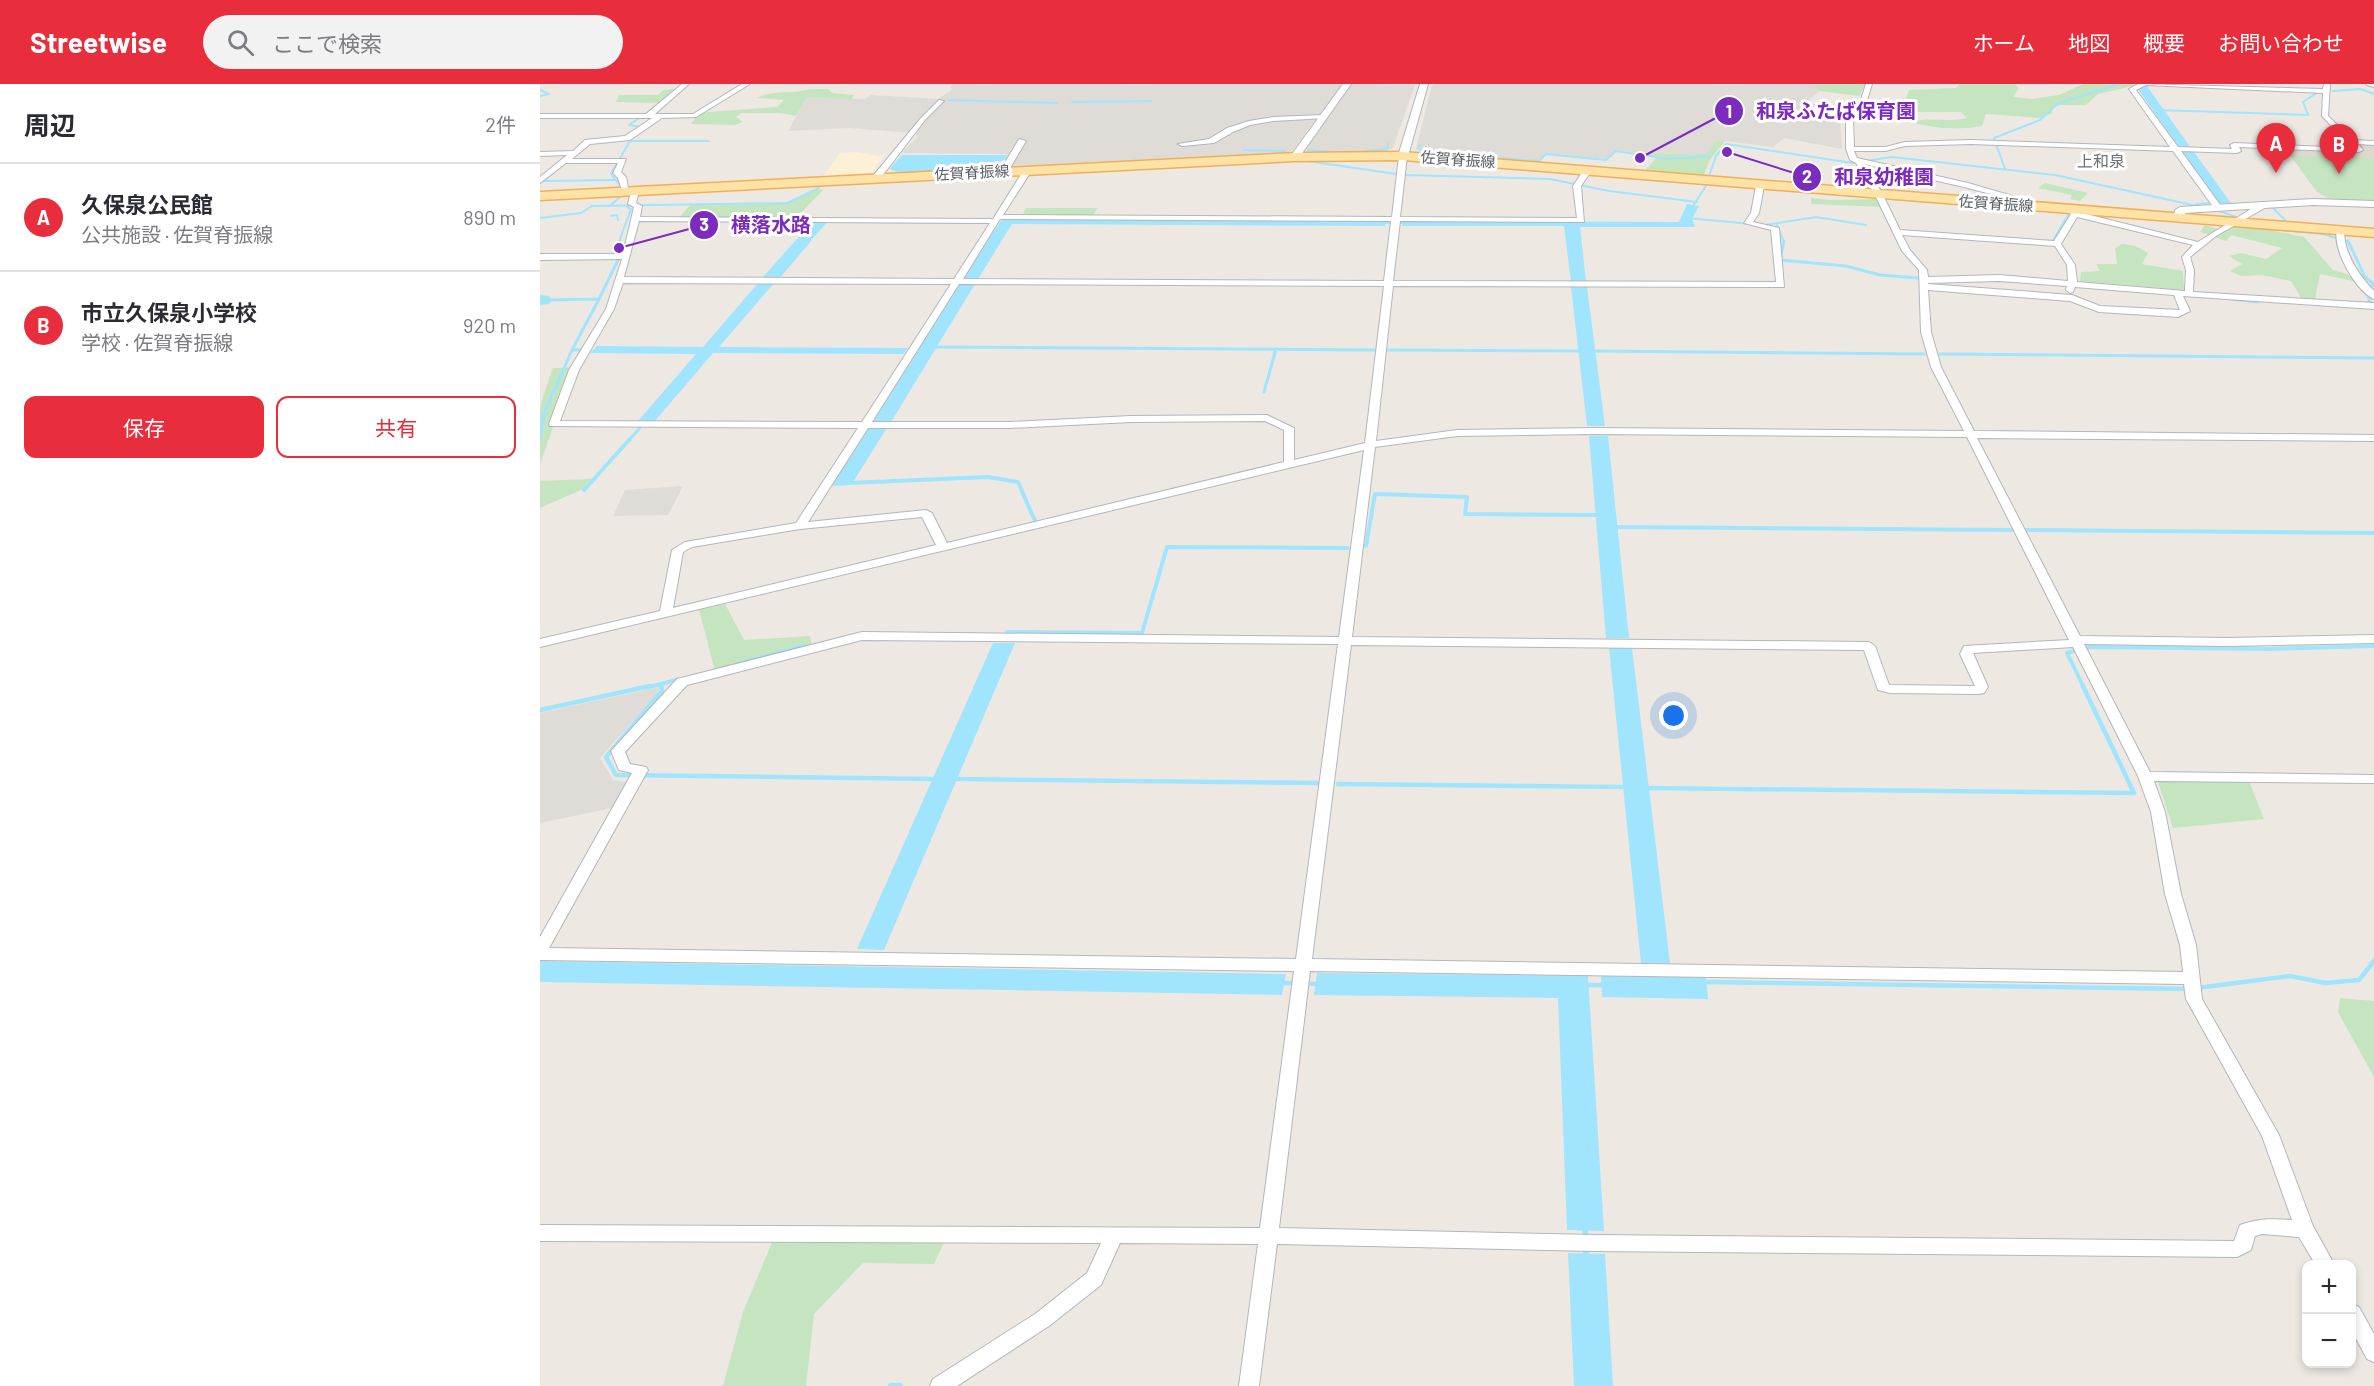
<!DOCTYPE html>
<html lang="ja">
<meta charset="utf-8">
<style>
:root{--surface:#fff;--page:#f2f2f3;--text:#2b2b33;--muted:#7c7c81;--line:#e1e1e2;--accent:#e82e3c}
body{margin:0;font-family:Barlow,"Noto Sans JP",sans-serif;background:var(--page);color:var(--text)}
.controls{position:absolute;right:18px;bottom:18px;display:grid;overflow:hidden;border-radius:12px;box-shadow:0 3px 9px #0003}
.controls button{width:54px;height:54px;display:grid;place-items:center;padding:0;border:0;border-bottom:2px solid var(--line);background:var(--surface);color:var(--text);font:30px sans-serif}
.you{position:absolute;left:1134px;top:632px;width:21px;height:21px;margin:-15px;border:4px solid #fff;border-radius:50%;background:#1a73e8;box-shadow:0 0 0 9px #1a73e833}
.badge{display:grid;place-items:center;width:39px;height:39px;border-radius:50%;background:var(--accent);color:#fff;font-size:20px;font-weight:700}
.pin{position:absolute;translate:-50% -50px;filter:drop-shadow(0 2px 3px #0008)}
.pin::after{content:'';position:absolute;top:32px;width:21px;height:18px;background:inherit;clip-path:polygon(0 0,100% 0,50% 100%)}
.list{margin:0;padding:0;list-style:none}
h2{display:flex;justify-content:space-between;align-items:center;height:78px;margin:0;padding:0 24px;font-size:26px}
h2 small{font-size:20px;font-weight:400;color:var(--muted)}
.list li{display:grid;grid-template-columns:39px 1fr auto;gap:18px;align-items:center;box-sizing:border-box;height:108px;padding:0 24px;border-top:2px solid var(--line)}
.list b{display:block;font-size:22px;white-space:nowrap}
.list p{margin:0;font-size:20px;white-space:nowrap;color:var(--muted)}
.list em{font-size:20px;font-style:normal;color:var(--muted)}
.actions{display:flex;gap:12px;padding:18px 24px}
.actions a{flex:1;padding:14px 0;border:2px solid var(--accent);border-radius:12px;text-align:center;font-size:21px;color:var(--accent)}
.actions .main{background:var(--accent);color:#fff}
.icon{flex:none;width:33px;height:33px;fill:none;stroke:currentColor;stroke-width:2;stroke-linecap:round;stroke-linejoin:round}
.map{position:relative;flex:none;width:1834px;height:1302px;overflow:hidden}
header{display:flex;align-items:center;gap:36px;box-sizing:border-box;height:84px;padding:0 30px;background:var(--accent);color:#fff}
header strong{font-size:28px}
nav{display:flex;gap:33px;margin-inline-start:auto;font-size:21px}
.search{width:420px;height:54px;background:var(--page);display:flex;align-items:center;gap:15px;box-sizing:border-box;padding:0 21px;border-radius:33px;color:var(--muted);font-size:22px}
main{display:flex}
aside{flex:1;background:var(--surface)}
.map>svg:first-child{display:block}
.commercial{fill:#feefd7}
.industrial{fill:#dfdbd7}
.education{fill:#ddd9d0}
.green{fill:#c4e5bf}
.water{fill:#a1e4fe}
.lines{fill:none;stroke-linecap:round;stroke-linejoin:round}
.stream-far4{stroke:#a1e4fe;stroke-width:2}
.stream-far3{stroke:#a1e4fe;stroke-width:3}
.stream-far2{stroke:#a1e4fe;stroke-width:4}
.stream-far1{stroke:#a1e4fe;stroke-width:4.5}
.stream{stroke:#a1e4fe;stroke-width:6}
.river{fill:#a1e4fe;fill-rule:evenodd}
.minor-casing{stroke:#b3b6ba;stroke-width:2}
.tertiary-casing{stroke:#b3b6ba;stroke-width:2}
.primary-casing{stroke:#f0af58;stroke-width:3}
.minor{fill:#fff;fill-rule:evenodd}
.tertiary{fill:#fff;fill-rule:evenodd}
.primary{fill:#ffe3a6;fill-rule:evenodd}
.labels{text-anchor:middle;stroke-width:6;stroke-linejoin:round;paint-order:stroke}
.far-street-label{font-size:15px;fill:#5b6063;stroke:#fff}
.far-neighbourhood-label{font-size:16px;fill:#6c7275;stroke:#fff}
.leader{fill:none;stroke:#7b2cbf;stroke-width:2}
.callout-dot{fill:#7b2cbf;stroke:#fff;stroke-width:2}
.mark-label{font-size:18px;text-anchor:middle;font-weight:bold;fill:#fff}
.callout-label{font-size:20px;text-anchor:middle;font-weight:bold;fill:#7b2cbf;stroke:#fff;stroke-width:6;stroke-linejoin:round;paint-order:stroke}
</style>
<header>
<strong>Streetwise</strong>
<div class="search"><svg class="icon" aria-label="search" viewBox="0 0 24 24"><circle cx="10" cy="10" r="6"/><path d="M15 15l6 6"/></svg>ここで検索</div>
<nav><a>ホーム</a><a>地図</a><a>概要</a><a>お問い合わせ</a></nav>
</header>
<main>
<aside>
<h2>周辺<small>2件</small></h2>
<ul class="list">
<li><span class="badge">A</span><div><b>久保泉公民館</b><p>公共施設 · 佐賀脊振線</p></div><em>890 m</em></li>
<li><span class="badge">B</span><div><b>市立久保泉小学校</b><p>学校 · 佐賀脊振線</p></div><em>920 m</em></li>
</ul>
<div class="actions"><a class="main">保存</a><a>共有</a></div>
</aside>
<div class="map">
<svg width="1834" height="1302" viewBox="0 0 1834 1302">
<rect width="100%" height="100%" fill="#ede9e2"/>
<path class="commercial" d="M 316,68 L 343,73 L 332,88 L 282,94 L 300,69 Z"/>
<path class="industrial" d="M 413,0 L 802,0 L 753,66 L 740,70 L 488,83 L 463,80 L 469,70 L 361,69 L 378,53 L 375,49 L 309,44 L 248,47 L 267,13 L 325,15 L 331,11 L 398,15 L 412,6 L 410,3 Z
M 812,0 L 875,1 L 853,64 L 840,69 L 779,69 L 765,66 Z
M 895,0 L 1274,0 L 1279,7 L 1267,18 L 1282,22 L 1266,31 L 1300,37 L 1302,65 L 1244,54 L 1233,63 L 1177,56 L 1166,70 L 1105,70 L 1076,66 L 1066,75 L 1006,69 L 999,78 L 889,70 L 876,65 L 892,1 Z
M 143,402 L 128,431 L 73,432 L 85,406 Z
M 119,603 L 118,609 L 60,674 L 73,696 L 89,699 L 73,724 L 0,739 L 0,629 Z"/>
<path class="education" d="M 1813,59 L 1834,60 L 1834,117 L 1789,115 L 1777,108 L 1746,65 L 1821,67 Z"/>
<path class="green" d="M 1274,0 L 1326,0 L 1319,12 L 1279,7 Z
M 1419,0 L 1475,0 L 1479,4 L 1473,13 L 1491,15 L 1519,11 L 1543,0 L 1601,0 L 1558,10 L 1546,21 L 1520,21 L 1512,24 L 1512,29 L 1500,34 L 1446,30 L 1442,42 C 1419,46 1394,45 1371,38 C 1390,32 1408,39 1427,34 L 1421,28 L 1379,28 L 1371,25 L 1366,14 L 1369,6 L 1416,4 Z
M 134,5 L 118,19 L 76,18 L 79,11 L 118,11 L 124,6 Z
M 270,5 L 288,5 L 292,9 L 314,11 L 311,15 L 267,13 L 256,32 L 241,29 L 201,29 L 196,33 L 203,38 L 195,41 L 151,40 L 155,35 L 154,33 L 167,28 L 237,23 L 244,16 L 217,14 C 235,5 252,11 270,5 Z
M 1177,56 L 1185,57 L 1169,77 L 1163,94 L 1104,88 L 1116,74 L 1105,70 L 1166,70 Z
M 1751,72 L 1820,73 L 1834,76 L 1834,117 C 1777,114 1784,118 1751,72 Z
M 1505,99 L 1548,109 L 1540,117 L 1530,115 L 1532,111 L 1498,104 Z
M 284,105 L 256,134 L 139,134 L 151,120 L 248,119 L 270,107 Z
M 1271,114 L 1290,116 L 1339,115 L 1343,123 L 1271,120 Z
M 486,124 L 557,124 L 553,132 L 482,132 Z
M 1665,141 L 1678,145 L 1692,142 L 1725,145 L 1764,153 L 1793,186 L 1807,190 L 1818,198 L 1780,190 L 1775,215 L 1761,214 L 1751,197 L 1722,191 L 1701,192 L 1690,187 L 1702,180 L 1689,172 L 1701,169 L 1726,175 L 1742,164 L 1691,151 L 1686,157 L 1660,148 Z
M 1582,160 L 1596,162 L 1608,169 L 1602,180 L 1643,187 L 1644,206 L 1540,197 L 1541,188 L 1560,187 L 1556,180 L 1577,180 L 1575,164 Z
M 39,283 L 21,337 L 13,343 L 0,381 L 0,322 L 11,289 L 13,284 Z
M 51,395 L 43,405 L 0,424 L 0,397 Z
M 185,520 L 204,556 L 270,552 L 272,562 L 175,587 L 159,526 Z
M 1617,695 L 1709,697 L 1724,735 L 1633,744 Z
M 1800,914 L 1834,917 L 1834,993 L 1798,928 Z
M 233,1156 L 404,1158 L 394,1180 L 323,1179 L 274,1230 L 266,1302 L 183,1302 L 203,1228 Z"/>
<path class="water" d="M 1607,2 L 1651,64 L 1638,63 L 1598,5 Z
M 1641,67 L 1654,68 L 1691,119 L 1678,120 Z
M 362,71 L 468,71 L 461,81 L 444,84 L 360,89 L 349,85 Z
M 1147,120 L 1159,122 L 1152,135 L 1155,143 L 1040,143 L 1046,198 L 1031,198 L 1024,142 L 862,142 L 863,137 L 1139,138 Z
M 462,135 L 846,137 L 845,142 L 472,140 L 438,195 L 423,195 Z
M 272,138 L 287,138 L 239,195 L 222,194 Z
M 219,198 L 234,199 L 179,263 L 368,264 L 363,270 L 173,269 L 115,337 L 98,337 L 156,270 L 50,269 L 57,262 L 163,263 Z
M 420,200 L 435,200 L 351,338 L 333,338 Z
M 1031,203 L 1047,203 L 1065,342 L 1047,342 Z
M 329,344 L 347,344 L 311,401 L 292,402 Z
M 1049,352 L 1068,352 L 1089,554 L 1066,554 Z
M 453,559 L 475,559 L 344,866 L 317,865 Z
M 1069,564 L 1092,564 L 1130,879 L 1101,879 Z
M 0,877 L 746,890 L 742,911 L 0,898 Z
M 777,889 L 1048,892 L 1064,1147 L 1027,1146 L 1018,914 L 774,911 Z
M 1061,891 L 1166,893 L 1168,915 L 1062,913 Z
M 1028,1169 L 1065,1170 L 1073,1302 L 1034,1302 Z"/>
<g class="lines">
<path class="stream-far4" d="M 0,6 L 9,10 L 0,12
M 1793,7 L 1821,5 L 1834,10
M 409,16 L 517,19
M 532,18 L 611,17
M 1618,26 L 1768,31 L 1763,18 L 1778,8
M 105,30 L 120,19
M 97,45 L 100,43 L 89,41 L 101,33
M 90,57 L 169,57
M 880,61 L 879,65 L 890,69 L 999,77 L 1006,70 L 1066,76 L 1076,67 L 1128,75 L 1169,72
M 704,66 L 745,67
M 768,66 L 808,69 L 847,65 L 848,60
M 767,77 L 856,90
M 1465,85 L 1454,54 L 1500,36 L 1517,20 L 1578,0
M 13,89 L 4,97 L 78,96
M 865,91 L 1010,95 L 1069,107 L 1157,118
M 1169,92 L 1176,72 L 1186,60 L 1313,79 L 1352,73 L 1515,91 L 1662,123
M 81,103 L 71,90 L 90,57 L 88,56
M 1656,120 L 1668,119
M 71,121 L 82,111
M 1735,122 L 1732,123 L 1746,137
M 1151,125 L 1166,102
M 1676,126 L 1696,133
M 71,132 L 77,131 L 78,136
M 0,134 L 41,129 L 52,122 L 247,119 L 279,104
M 1147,134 L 1211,140
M 124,137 L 446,139
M 840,139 L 868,139
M 1225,141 L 1276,133 L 1326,141
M 1237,141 L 1244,158
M 1731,145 L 1783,150 L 1809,158
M 79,158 L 91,125 L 87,123
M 1512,158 L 1528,131"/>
<path class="stream-far3" d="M 1244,157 L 1240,176 L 1306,182 L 1340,191 L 1378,194
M 1808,157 L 1825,193 L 1834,200
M 1508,158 L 1513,157
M 59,215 L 78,176 L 80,157
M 1691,215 L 1718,218
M 3,216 L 59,215 L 32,266 L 45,266
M 1825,219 L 1831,219 L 1823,202 L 1834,202
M 396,263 L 835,266
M 848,266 L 1039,267
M 1055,267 L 1384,270
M 1400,270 L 1834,274
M 724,308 L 736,265
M 0,354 L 4,330 L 32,266
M 89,356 L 106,337"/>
<path class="stream-far2" d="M 309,399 L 448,393 L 478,398 L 495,437
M 44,406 L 90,355
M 1077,443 L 1472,446
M 1485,446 L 1834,449
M 826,462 L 835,410 L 927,413 L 925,430 L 1056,431
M 467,548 L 602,549 L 627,463 L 808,464
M 197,580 L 264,562
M 121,600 L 140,595
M 104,604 L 121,600 L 122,604
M 1544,604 L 1527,569 L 1551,563 L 1727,565 L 1834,562"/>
<path class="stream-far1" d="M 121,602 L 122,607 L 66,673 L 76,691 L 393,695
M 0,626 L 110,602
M 417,695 L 777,699
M 798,700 L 1083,703
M 1104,704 L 1594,709 L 1543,602
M 1162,898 L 1649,905
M 739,899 L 779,900
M 1045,901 L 1067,901
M 1657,904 L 1750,892 L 1786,899 L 1819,896 L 1834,877"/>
<path class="stream" d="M 1045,1141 L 1046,1174
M 351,1302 L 360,1302"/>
<path class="river" d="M 0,211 L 9,212 L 12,216 L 9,220 L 0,221 Z"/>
<g class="minor-casing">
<path id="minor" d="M 142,0 L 149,0 L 115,30 L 153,30 L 202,0 L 210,0 L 156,33 L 122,34 L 90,56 L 50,60 L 32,75 L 86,75 L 81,88 L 86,93 L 89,109 L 83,109 L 78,94 L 73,89 L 78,79 L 26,79 L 0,99 L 0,93 L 27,71 L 0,72 L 0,68 L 33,67 L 45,56 L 85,52 L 112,34 L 0,34 L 0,30 L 106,30 Z
M 1326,0 L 1332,0 L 1324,26 L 1313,36 L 1314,63 L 1345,63 L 1365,58 L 1431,56 L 1630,63 L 1589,5 L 1598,0 L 1783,5 L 1784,0 L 1790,0 L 1788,32 L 1813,56 L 1834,57 L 1834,61 L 1818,60 L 1823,66 L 1819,68 L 1699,63 L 1701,67 L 1697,69 L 1641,67 L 1681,122 L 1677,124 L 1674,124 L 1633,67 L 1431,60 L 1365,62 L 1345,67 L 1314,67 L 1317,74 L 1428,99 L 1507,122 L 1503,124 L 1424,103 L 1324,80 L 1343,111 L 1360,146 L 1514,157 L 1531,130 L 1527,125 L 1531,123 L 1538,128 L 1658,158 L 1722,118 L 1728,118 L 1728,122 L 1676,152 L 1650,173 L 1654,186 L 1653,208 L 1834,219 L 1834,225 L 1643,212 L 1650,227 L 1638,233 L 1559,228 L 1530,217 L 1388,206 L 1391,248 L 1401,283 L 1434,347 L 1834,351 L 1834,357 L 1437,354 L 1540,552 L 1688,554 L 1834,551 L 1834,559 L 1688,562 L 1544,560 L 1610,688 L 1834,691 L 1834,699 L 1614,697 L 1625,728 L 1641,810 L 1656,861 L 1662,915 L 1739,1051 L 1773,1142 L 1794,1180 L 1775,1180 L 1759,1153 L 1722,1150 L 1715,1152 L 1711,1166 L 1697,1173 L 1055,1167 L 737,1160 L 719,1302 L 699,1302 L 718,1160 L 580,1159 L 561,1201 L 509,1242 L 417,1302 L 390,1302 L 393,1295 L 495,1230 L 547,1189 L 561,1159 L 0,1157 L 0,1141 L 720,1144 L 754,887 L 0,876 L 0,853 L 92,689 L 79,686 L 71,667 L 137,595 L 322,548 L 799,553 L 824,366 L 0,563 L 0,555 L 120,527 L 132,466 L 145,458 L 256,439 L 318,344 L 10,342 L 9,340 L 29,286 L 66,225 L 82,175 L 0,176 L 0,170 L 83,170 L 94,123 L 88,120 L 91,107 L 95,105 L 99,107 L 96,119 L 102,122 L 100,133 L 453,135 L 485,84 L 488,84 L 492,86 L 463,131 L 852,133 L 859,72 L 863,70 L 867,72 L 860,133 L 1037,134 L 1033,102 L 1045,84 L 1052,86 L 1041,102 L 1044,138 L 860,137 L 853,197 L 1236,198 L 1231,146 L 1204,139 L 1211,129 L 1216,102 L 1220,100 L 1224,102 L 1219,129 L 1213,138 L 1239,144 L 1244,203 L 853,202 L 836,357 L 917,346 L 1054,344 L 1424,347 L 1391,283 L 1381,248 L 1379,186 L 1362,167 L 1335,111 L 1316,79 L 1310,76 L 1306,65 L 1306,35 L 1318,25 ZM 1606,1 L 1783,9 L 1782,32 L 1812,64 L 1694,59 L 1690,61 L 1692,65 L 1638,63 L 1596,6 ZM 1537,133 L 1653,161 L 1642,173 L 1646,186 L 1645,207 L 1537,198 L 1535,181 L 1521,160 ZM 460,135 L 851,137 L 844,197 L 423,195 ZM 99,137 L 450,139 L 414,195 L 84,193 ZM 1362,151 L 1515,162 L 1527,181 L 1528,197 L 1459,191 L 1388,193 L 1387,186 L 1370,166 ZM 1459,197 L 1527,202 L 1526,206 L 1530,209 L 1533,208 L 1535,203 L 1634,211 L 1640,226 L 1560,222 L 1532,211 L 1388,200 L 1388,199 ZM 83,199 L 411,200 L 322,338 L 20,337 L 39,286 L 74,225 ZM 419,200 L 844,202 L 825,359 L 754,376 L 754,344 L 727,331 L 591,332 L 470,338 L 332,338 ZM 725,337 L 744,346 L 744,378 L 407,459 L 392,429 L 386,426 L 268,438 L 328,344 L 470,344 L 591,338 ZM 1054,350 L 1427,353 L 1529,556 L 1424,562 L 1420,570 L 1435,602 L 1349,601 L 1335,562 L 1329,558 L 812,553 L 835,363 L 917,352 ZM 382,433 L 396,461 L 133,524 L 143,468 L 152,463 L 260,445 ZM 322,556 L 798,560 L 756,875 L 9,864 L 108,686 L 106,683 L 90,680 L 85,668 L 147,601 ZM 811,561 L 1324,566 L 1338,606 L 1350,609 L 1439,610 L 1444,609 L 1448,603 L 1433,569 L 1533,563 L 1598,692 L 1611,728 L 1625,810 L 1640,861 L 1643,888 L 772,875 ZM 770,887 L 1644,900 L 1646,915 L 1722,1052 L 1752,1136 C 1731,1135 1720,1134 1700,1141 L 1694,1157 L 1055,1151 L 739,1144 Z
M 1826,0 L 1834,0 L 1834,3 L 1827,1 Z
M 399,16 L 404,17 L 385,36 L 339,96 L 333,96 L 333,92 L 381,34 Z
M 784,31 L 786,34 L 733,37 L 710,41 L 693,48 L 674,59 L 642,62 L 638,60 L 669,55 L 687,44 L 709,37 L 733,33 Z
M 479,55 L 486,57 L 467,89 L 461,89 L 460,87 Z
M 1797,144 L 1804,146 C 1804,170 1818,190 1834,207 L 1834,215 C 1815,206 1792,165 1797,144 Z
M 1812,1220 L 1819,1223 L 1834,1250 L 1834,1278 L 1827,1275 L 1812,1247 Z"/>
</g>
<g class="tertiary-casing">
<path id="tertiary" d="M 803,0 L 811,0 L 758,75 L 752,75 L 750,73 Z
M 880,0 L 888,0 L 868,72 L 863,75 L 858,72 Z
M 1773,115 L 1834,117 L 1834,123 L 1773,121 L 1645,129 L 1643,135 L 1639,136 L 1634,133 L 1635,126 L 1640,123 Z"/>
</g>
<g class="primary-casing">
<path id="primary" d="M 863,68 L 1834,145 L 1834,153 L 863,76 L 755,77 L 0,116 L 0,108 L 755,69 Z"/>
</g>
<use href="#minor" class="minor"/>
<use href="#tertiary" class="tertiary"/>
<use href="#primary" class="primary"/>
</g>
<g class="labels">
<g class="far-street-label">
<text transform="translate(918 76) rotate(4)" y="5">佐賀脊振線</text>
<text transform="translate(432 89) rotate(-3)" y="5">佐賀脊振線</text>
<text transform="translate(1456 120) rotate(4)" y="5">佐賀脊振線</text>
</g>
<g class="far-neighbourhood-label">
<text x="1561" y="83">上和泉</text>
</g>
</g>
<path class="leader" d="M1100 74L1189 27M1187 68L1267 93M79 164L164 141"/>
<g class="callout-dot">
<circle cx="1100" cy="74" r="6"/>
<circle cx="1187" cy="68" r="6"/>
<circle cx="79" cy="164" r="6"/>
<circle cx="1189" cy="27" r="15"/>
<circle cx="1267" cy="93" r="15"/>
<circle cx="164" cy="141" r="15"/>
</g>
<g class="mark-label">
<text x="1189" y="34">1</text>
<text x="1267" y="99">2</text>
<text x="164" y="147">3</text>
</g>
<g class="callout-label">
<text x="1296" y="34">和泉ふたば保育園</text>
<text x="1344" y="100">和泉幼稚園</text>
<text x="231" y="148">横落水路</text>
</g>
</svg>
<div class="controls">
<button>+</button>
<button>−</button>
</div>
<div class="you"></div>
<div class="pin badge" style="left:1736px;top:89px">A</div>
<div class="pin badge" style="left:1799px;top:90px">B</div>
</div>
</main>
